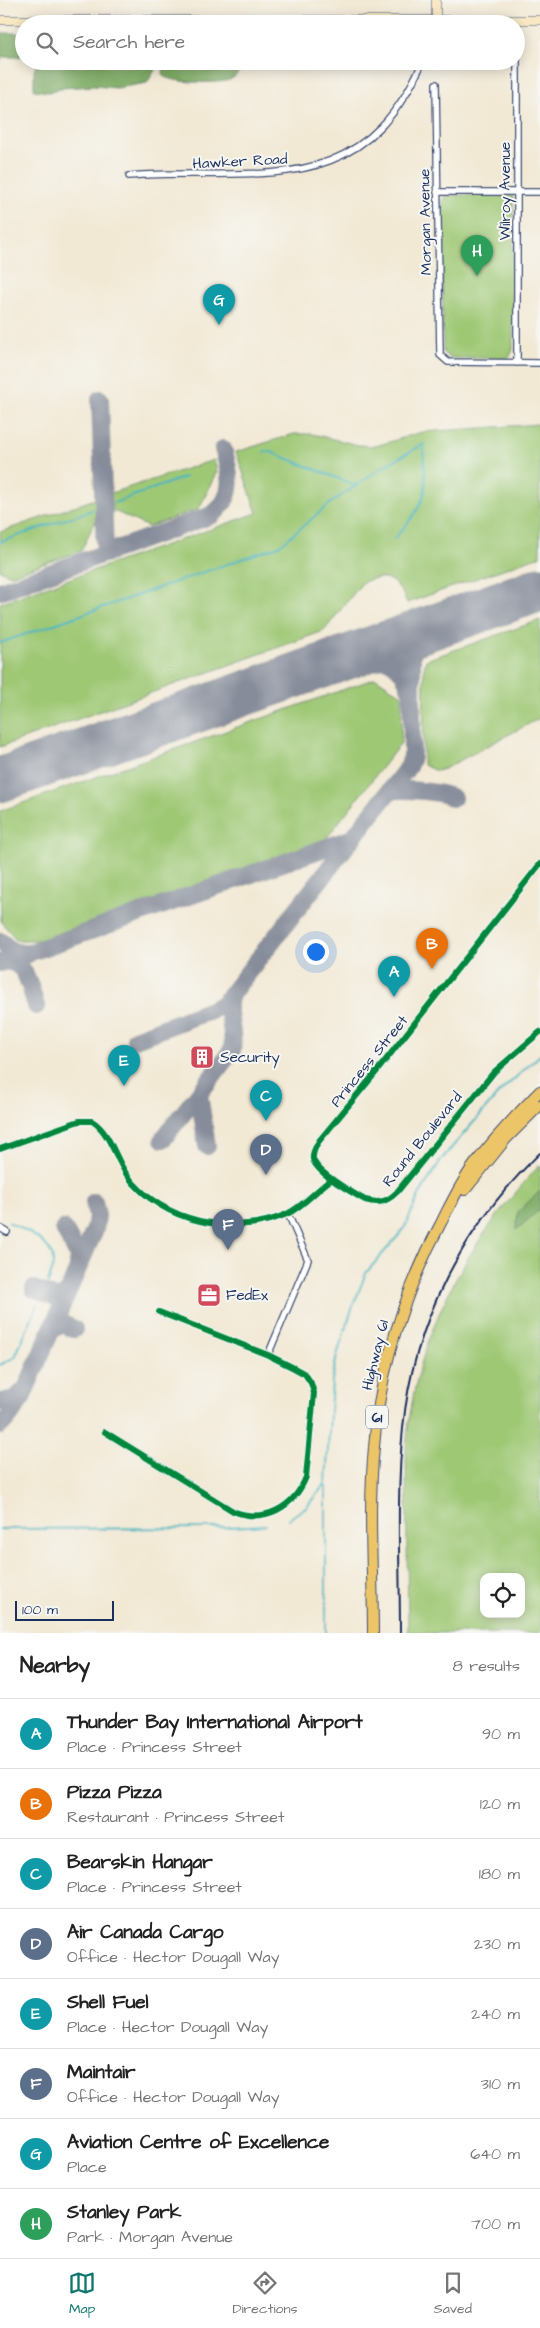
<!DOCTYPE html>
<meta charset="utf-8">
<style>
:root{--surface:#fff;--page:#f6f6f6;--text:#222;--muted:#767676;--line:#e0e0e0;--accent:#0f766e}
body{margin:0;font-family:"Architects Daughter",sans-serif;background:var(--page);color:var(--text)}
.controls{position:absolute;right:15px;bottom:15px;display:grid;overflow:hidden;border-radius:10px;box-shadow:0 2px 12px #0003}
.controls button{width:45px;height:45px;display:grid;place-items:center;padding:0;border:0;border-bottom:1px solid var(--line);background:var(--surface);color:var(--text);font:25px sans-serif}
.scale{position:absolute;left:15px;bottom:12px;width:99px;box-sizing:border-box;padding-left:5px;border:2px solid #1b2f5e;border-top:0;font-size:14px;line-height:18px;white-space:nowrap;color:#1b2f5e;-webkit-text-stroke:4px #f6f6f2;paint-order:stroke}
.you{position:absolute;left:315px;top:951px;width:18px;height:18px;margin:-12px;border:4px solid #fff;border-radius:50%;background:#1a73e8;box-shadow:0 0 0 8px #1a73e833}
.badge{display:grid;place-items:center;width:32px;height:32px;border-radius:50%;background:var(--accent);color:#fff;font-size:16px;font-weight:700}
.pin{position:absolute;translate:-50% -41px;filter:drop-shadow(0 1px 2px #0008)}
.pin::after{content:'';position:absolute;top:26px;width:18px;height:15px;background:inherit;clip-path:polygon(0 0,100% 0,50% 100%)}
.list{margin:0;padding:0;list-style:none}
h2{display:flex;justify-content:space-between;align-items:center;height:65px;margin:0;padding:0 20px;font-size:21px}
h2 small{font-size:16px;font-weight:400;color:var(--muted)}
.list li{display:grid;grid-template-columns:32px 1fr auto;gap:15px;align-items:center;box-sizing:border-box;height:70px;padding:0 20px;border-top:1px solid var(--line)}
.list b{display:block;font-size:19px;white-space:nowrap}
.list p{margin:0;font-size:16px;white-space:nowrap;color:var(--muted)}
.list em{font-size:16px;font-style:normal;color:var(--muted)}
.icon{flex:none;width:28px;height:28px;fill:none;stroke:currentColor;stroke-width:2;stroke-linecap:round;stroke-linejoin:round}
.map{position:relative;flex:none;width:540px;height:1633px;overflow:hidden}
.search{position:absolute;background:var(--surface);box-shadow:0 2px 12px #0003;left:15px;right:15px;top:15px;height:55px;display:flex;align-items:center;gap:12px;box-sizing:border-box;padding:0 18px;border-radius:28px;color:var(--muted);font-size:19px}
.sheet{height:625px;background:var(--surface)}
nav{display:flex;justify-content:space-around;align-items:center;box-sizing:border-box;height:70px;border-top:1px solid var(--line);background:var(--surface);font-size:14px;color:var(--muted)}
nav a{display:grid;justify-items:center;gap:2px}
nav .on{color:var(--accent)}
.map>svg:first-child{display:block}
.green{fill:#9fc874;stroke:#5d7c69;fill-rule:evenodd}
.forest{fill:#7fac66;stroke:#4d6e62}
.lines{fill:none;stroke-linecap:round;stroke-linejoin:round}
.stream{stroke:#44b3c0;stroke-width:2}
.taxiway{stroke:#868c9a;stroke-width:18}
.runway{stroke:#868c9a;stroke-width:45}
.street-casing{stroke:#3b4b70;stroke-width:8}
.secondary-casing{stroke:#3b4b70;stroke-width:9}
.highway-casing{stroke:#3b4b70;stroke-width:12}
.street{stroke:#fff;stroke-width:5.5}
.secondary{stroke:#f8e8c3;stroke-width:8}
.highway{stroke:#edc569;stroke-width:10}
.rail{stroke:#1b2f5e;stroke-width:2}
.cycleway-casing{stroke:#f6f6f2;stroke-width:9}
.cycleway{stroke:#00873e;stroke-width:6}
.labels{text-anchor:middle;stroke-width:4;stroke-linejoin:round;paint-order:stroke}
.shield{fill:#f6f6f2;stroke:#5d6b8a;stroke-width:1}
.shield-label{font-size:14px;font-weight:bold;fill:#1b2f5e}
.street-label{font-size:15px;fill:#1b2f5e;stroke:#f6f6f2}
.poi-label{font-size:15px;fill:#1b2f5e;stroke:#f6f6f2;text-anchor:start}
</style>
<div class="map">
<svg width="540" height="1633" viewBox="0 0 540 1633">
<rect width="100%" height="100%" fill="#f6f6f2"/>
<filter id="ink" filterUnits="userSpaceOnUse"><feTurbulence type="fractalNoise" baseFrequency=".02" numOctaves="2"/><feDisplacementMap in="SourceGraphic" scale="10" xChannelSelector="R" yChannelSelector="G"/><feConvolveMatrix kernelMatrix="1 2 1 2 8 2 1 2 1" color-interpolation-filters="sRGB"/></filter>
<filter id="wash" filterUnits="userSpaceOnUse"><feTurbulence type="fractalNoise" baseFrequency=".0096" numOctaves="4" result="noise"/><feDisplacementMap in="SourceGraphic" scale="20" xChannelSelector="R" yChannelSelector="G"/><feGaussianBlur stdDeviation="1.12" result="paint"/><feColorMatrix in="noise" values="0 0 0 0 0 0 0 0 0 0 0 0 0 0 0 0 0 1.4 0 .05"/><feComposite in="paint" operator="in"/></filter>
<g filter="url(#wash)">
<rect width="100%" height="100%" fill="#f2e9d5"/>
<path class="green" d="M 451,195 L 513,196 L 513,350 L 509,358 L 450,358 L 443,352 L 442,206 L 445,197 Z
M 540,424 L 540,556 L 407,603 C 398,581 386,571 362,583 L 324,631 L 0,747 L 0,603 L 257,513 L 236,452 L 294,434 L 312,434 L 358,445 L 376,446 L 422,432 Z
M 214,460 L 217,471 L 199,509 L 148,527 L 108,508 L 108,496 L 111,493 Z
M 98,498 L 98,515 L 81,551 L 11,575 L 0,570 L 0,532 Z
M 540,620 L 540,718 L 444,769 L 436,771 L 423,765 L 424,668 L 426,660 Z
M 376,678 L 402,695 L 401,743 L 325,840 L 40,940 L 17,940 L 1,922 L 0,811 Z
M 540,1165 L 540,1633 L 408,1633 L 406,1449 C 415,1335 463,1248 540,1165 ZM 484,1577 L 521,1577 L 521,1614 L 484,1614 Z"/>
<path class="forest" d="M 0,33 L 17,33 L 24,37 L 21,57 L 2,57 L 0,63 Z
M 38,61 L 156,61 L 155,70 L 147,83 L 117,88 L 94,86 L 60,88 L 49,92 L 34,90 L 34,71 Z
M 164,61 L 242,61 C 241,69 237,77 229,80 C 217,84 173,83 163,76 Z
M 540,1191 L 540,1209 L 516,1230 L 518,1212 Z"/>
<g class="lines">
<path class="stream" d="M 264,452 L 268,451 L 355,485
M 114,503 L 185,477
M 394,539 C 406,525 422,509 425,490 C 427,477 422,459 424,444
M 0,542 L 92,510
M 0,643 L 279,546 L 332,502 L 386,465 L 424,444
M 9,1222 C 23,1230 52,1241 53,1260 C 54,1267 50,1276 48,1283
M 0,1365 L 15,1357 L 37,1306
M 289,1519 L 307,1506 L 325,1484
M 0,1529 L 211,1528 L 266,1525
M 326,1633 L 326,1483 L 332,1381 L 337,1355 L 353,1306 L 366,1273 L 404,1229 L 419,1195 L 441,1160 L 499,1093 L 540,1055"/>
<path class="taxiway" d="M 100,399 L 105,554
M 0,591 L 212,515 C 236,497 231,474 223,449
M 334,665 C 366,653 398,649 410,689
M 0,782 L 33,770
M 389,792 C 398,787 444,792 453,798
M 0,941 L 12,951 L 28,954
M 4,962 C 27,959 30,989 36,1006
M 0,963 L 353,838
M 135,1039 L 216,1008 L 224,1003 L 408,767 L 412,757 L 412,655 C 414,643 421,634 432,629 L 489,609
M 163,1139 L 200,1092
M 207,1146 L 199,1094 L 232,1050 C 236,1031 223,1010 232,993
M 64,1229 L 78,1255 L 78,1268
M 34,1289 L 58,1299 L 66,1295
M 52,1329 L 63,1324 L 74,1329
M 0,1402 L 15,1399 L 26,1389
M 0,1426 L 10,1416 L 22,1398 L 95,1229 L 97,1216 L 94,1202"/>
<path class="runway" d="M 0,780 L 540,589"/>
</g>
</g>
<g filter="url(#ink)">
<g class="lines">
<g class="street-casing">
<path id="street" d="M 517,20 L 517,363
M 436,84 L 440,355 L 448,362 L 540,363
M 129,176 C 256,166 359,206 423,61
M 437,192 L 540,192
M 540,864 L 377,1071 L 319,1141 C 316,1146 312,1152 313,1159 C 316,1173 353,1193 365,1200 C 379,1204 387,1202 397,1192 L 494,1072 L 540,1032
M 0,1149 L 79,1121 L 92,1121 C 110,1132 115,1158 127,1175 C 162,1223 234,1237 287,1214 C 304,1206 317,1189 332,1179
M 0,1228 L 7,1232
M 268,1355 L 308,1260 L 288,1214
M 105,1432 L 233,1511 C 265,1524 294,1507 306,1477 L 314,1393 L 311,1383 L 305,1374 L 294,1368 L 268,1355 L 159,1312"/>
</g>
<g class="secondary-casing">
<path id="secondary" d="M 436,19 L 436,0
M 0,20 L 540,20"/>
</g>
<g class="highway-casing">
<path id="highway" d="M 465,1190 L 506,1139 L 540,1105
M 373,1633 C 373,1571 368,1509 374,1447 C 380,1366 404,1292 442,1221 C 452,1201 461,1182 474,1165 C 494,1138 517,1114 540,1091"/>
</g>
<use href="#street" class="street"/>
<use href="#secondary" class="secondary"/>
<use href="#highway" class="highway"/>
<path class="rail" d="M 400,1633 C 400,1565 396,1496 403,1428 C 413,1322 463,1227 540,1153"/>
<g class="cycleway-casing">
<path id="cycleway" d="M 540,864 L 377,1071 L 319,1141 C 316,1146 312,1152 313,1159 C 316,1173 353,1193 365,1200 C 379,1204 387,1202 397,1192 L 494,1072 L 540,1032
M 0,1149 L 79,1121 L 92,1121 C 110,1132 115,1158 127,1175 C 162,1223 234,1237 287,1214 C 304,1206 317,1189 332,1179
M 105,1432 L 233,1511 C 265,1524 294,1507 306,1477 L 314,1393 L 311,1383 L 305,1374 L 294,1368 L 268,1355 L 159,1312"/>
</g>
<use href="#cycleway" class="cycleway"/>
</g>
</g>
<defs>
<g id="building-square" transform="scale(1.25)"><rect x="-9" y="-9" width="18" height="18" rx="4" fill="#d1495b" stroke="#f6f6f2"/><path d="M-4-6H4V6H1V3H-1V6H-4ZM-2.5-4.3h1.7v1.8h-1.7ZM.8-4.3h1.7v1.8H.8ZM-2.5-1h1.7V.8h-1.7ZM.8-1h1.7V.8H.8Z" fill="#fff"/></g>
<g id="office-square" transform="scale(1.25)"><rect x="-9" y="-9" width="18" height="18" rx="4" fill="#d1495b" stroke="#f6f6f2"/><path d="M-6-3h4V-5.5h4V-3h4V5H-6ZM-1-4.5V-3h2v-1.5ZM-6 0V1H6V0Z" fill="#fff"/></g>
</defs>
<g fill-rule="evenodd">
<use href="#building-square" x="202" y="1057"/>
<use href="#office-square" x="209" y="1295"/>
</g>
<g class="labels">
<rect class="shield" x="366" y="1405.5" width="22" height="23" rx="4"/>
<g class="shield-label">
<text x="377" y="1422">61</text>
</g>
<g class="street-label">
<text transform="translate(240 161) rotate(-3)" y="5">Hawker Road</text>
<text transform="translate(505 191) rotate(-90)" y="5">Wilroy Avenue</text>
<text transform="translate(425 222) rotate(-91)" y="5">Morgan Avenue</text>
<text transform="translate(369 1061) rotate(-51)" y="5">Princess Street</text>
<text transform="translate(422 1139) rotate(-51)" y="5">Round Boulevard</text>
<text transform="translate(375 1355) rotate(-76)" y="5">Highway 61</text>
</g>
<g class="poi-label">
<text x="220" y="1062">Security</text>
<text x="226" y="1300">FedEx</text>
</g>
</g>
</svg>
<div class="controls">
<button><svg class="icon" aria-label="locate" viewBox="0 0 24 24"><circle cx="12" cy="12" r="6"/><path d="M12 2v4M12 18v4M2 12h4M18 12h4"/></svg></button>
</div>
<div class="scale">100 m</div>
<div class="you"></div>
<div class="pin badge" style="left:394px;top:997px;background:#0f9aa8">A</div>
<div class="pin badge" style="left:432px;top:969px;background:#e8710a">B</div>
<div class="pin badge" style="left:266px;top:1121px;background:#0f9aa8">C</div>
<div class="pin badge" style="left:266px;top:1175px;background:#5c6f8a">D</div>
<div class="pin badge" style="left:124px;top:1086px;background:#0f9aa8">E</div>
<div class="pin badge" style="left:228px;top:1250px;background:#5c6f8a">F</div>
<div class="pin badge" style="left:219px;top:325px;background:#0f9aa8">G</div>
<div class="pin badge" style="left:477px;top:276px;background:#2e9e5b">H</div>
<div class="search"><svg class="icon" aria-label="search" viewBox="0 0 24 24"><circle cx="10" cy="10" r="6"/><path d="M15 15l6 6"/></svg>Search here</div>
</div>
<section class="sheet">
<h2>Nearby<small>8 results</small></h2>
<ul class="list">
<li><span class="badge" style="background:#0f9aa8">A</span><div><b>Thunder Bay International Airport</b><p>Place · Princess Street</p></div><em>90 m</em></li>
<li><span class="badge" style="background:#e8710a">B</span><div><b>Pizza Pizza</b><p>Restaurant · Princess Street</p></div><em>120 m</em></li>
<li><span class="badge" style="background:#0f9aa8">C</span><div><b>Bearskin Hangar</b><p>Place · Princess Street</p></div><em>180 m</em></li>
<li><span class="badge" style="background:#5c6f8a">D</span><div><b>Air Canada Cargo</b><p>Office · Hector Dougall Way</p></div><em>230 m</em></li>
<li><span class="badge" style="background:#0f9aa8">E</span><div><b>Shell Fuel</b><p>Place · Hector Dougall Way</p></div><em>240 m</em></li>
<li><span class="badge" style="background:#5c6f8a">F</span><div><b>Maintair</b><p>Office · Hector Dougall Way</p></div><em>310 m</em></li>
<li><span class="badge" style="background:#0f9aa8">G</span><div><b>Aviation Centre of Excellence</b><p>Place</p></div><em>640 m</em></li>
<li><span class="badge" style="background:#2e9e5b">H</span><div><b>Stanley Park</b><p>Park · Morgan Avenue</p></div><em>700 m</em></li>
</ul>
</section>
<nav>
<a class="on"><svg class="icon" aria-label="map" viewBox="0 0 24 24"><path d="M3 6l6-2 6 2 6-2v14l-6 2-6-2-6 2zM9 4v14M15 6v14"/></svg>Map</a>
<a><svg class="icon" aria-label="directions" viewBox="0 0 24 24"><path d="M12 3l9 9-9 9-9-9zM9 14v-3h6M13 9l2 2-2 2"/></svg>Directions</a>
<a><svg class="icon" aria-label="saved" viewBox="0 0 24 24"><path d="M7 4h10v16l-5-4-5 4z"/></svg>Saved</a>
</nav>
